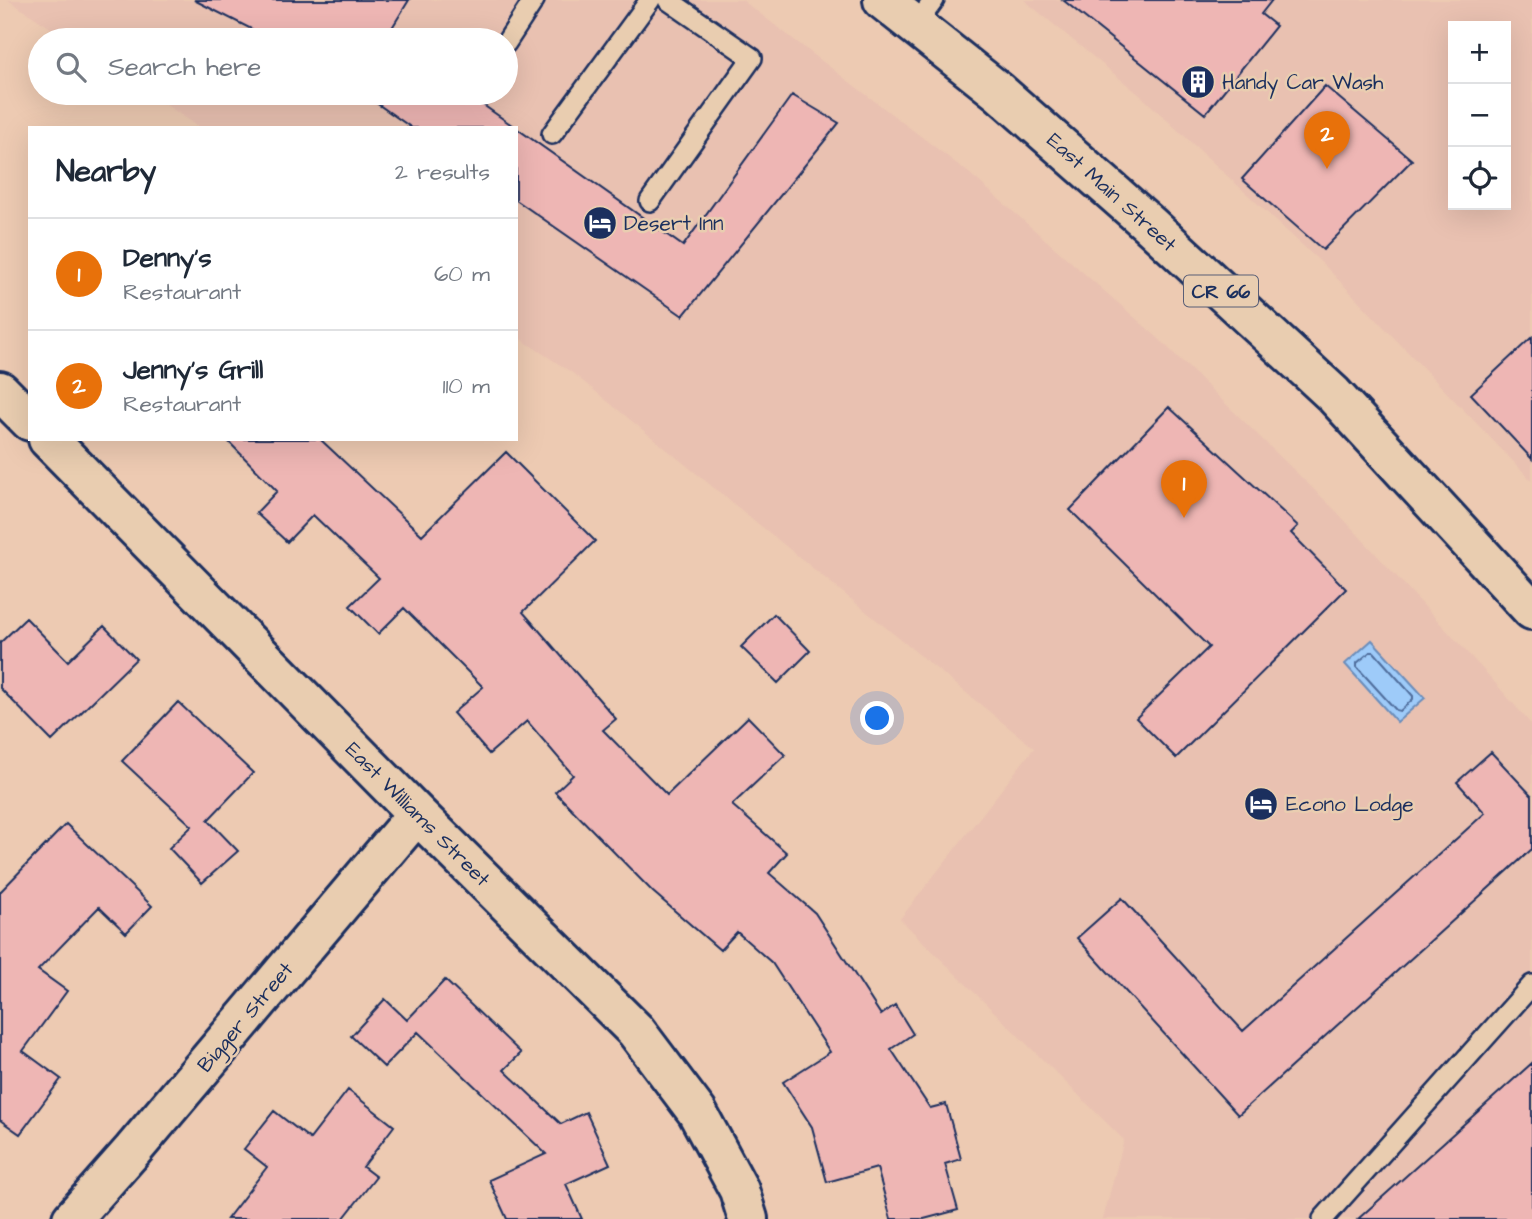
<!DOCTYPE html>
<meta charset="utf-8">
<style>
:root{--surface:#fff;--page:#f6f6f7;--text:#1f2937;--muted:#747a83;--line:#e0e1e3;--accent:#2563eb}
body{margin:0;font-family:"Architects Daughter",sans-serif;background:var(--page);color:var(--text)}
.controls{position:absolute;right:21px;top:21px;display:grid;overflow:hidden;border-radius:0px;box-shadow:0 7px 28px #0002}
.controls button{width:63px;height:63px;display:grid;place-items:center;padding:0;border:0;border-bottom:2px solid var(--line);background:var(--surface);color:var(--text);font:35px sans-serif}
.you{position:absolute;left:878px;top:719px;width:24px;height:24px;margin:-18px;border:5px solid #fff;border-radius:50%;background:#1a73e8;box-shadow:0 0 0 10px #1a73e833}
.badge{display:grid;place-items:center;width:46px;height:46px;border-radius:50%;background:var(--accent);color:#fff;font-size:23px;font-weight:700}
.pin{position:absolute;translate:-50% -58px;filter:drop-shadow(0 2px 4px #0008)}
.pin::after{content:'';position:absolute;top:37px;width:24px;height:21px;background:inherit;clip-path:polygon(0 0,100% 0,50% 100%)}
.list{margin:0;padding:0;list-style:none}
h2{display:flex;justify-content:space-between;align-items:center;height:91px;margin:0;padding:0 28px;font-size:30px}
h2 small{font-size:23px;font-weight:400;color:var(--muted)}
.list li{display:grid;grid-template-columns:46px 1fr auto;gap:21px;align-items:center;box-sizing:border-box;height:112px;padding:0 28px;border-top:2px solid var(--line)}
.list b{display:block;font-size:26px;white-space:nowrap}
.list p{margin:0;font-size:23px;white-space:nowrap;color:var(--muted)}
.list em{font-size:23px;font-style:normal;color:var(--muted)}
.icon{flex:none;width:38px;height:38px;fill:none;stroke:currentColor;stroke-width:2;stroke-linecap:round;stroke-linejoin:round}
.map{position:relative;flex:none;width:1532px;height:1219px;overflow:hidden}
.search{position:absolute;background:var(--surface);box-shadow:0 7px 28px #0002;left:28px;top:28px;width:490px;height:77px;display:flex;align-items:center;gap:18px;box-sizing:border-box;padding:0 24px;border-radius:38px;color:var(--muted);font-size:26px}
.panel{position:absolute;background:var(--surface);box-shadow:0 7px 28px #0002;left:28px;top:126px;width:490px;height:315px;border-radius:0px}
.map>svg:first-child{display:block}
.built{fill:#e9c1b1;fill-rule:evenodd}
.water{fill:#9ecbf9;stroke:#6a8dbb;stroke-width:2}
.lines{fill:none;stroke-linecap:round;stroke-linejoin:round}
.shore{stroke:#4f6d9c;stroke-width:2}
.building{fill:#eeb6b4;stroke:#1b2f5e;stroke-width:2}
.service-casing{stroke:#1b2f5e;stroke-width:24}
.minor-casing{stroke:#1b2f5e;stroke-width:44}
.primary-casing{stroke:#1b2f5e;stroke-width:44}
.service{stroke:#e9cdb0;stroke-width:19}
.minor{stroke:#e9cdb0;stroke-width:38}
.primary{stroke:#e9cdb0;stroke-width:38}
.labels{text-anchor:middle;stroke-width:5;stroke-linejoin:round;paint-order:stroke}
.shield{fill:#e9cdb0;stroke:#595e77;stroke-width:2}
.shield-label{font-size:19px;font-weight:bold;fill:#1b2f5e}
.poi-label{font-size:21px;fill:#1b2f5e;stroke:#e9cdb0;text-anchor:start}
.street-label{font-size:21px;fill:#1b2f5e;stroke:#e9cdb0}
</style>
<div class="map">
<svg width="1532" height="1219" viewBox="0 0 1532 1219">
<rect width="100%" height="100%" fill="#edcab2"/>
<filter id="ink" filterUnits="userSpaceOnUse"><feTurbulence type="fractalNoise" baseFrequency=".0143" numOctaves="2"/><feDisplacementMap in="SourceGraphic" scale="14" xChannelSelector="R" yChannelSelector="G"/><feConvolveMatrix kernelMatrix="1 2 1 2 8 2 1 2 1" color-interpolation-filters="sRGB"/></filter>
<g filter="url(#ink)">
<path class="built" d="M 8,0 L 742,0 L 969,173 L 1157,337 L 1337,512 L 1489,676 L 1532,725 L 1532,1219 L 1103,1219 L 1124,1140 L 900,919 L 1034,748 L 574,374 L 516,336 L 516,128 L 201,128 L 148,93 L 506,93 L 506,40 L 69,40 Z
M 1024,0 L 1532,0 L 1532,481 L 1327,268 L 1141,96 ZM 1453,26 L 1506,26 L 1506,205 L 1453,205 Z"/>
<path class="water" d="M 1372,640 L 1425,698 L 1397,722 L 1345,664 Z"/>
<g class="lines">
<path class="shore" d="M 1370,652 L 1374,652 L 1413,696 L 1413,699 L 1400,711 L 1396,710 L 1357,667 L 1357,663 Z"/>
</g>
<path class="building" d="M 194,0 L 409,0 L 387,36 L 392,40 L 273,40 Z
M 1063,0 L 1272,0 L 1261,14 L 1276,26 L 1205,114 Z
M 1325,86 L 1412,160 L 1323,250 L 1242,179 Z
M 362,93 L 466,93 L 516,128 L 412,128 Z
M 792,95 L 839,123 L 683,316 L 516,200 L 516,128 L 683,246 Z
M 1532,337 L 1532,459 L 1471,394 Z
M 1169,407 L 1298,526 L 1291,533 L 1346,589 L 1176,758 L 1136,718 L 1209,647 L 1070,510 Z
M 226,439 L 320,439 L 422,535 L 506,452 L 595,541 L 523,612 L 616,719 L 603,730 L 667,795 L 748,717 L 785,755 L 732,805 L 787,853 L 769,873 L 815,913 L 881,1015 L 895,1005 L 913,1034 L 891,1049 L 930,1108 L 946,1104 L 961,1159 L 945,1164 L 958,1210 L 924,1219 L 891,1219 L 877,1168 L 827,1182 L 812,1127 L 783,1082 L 830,1052 L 772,963 L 737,932 L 720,950 L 653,892 L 555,792 L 573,775 L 527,721 L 489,754 L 453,713 L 483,687 L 404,608 L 378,634 L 350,606 L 379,578 L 313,515 L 287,542 L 256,513 L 277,491 Z
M 774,614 L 810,651 L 778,683 L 741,647 Z
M 26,618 L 68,661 L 104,626 L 136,659 L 52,741 L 0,688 L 0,643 Z
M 178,702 L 253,773 L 208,820 L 238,851 L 202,883 L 169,848 L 192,826 L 122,761 Z
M 1491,752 L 1532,796 L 1532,849 L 1238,1115 L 1077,938 L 1122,898 L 1243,1031 L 1485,813 L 1457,782 Z
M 66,824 L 152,906 L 126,933 L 99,907 L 38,970 L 67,991 L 23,1051 L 61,1079 L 20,1134 L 0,1120 L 0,892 Z
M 445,980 L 521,1053 L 504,1070 L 561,1124 L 586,1112 L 610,1164 L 566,1184 L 582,1219 L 507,1219 L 489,1180 L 546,1154 L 418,1032 L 384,1067 L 351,1036 L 385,999 L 407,1020 Z
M 1532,1063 L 1532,1219 L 1358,1219 Z
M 348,1090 L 394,1126 L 363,1167 L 376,1177 L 343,1219 L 227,1219 L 267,1167 L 244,1149 L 274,1111 L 310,1139 Z"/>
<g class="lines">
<g class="service-casing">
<path id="service" d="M 915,26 L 934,0
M 506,43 L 534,0
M 552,134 L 650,0
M 650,201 L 752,58 L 668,0
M 1323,1219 L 1532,985"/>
</g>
<g class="minor-casing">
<path id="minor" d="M 0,391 L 30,421
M 48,439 L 417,814 L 636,1031 L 697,1112 L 739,1190 L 748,1219
M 72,1219 L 133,1150 L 417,814"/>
</g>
<g class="primary-casing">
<path id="primary" d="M 883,0 L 999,92 L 1149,224 L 1333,394 L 1532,610"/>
</g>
<use href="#service" class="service"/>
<use href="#minor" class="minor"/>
<use href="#primary" class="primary"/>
</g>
</g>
<defs>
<g id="building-disc" transform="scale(1.75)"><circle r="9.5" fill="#1b2f5e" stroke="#e9cdb0"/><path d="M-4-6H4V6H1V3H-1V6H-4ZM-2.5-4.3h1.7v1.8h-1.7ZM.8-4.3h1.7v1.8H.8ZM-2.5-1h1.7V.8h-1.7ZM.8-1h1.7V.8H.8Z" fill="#fff"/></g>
<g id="hotel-disc" transform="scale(1.75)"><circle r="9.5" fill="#1b2f5e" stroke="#e9cdb0"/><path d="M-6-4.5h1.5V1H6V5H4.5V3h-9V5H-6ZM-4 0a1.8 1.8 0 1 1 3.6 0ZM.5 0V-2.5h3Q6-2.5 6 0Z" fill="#fff"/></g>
</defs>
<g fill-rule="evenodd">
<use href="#building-disc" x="1198" y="82"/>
<use href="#hotel-disc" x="600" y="223"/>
<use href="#hotel-disc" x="1261" y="804"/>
</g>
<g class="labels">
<rect class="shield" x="1184" y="275.5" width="74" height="31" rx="5"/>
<g class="shield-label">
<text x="1221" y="298">CR 66</text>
</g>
<g class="poi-label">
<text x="1222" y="89">Handy Car Wash</text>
<text x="624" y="230">Desert Inn</text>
<text x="1286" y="811">Econo Lodge</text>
</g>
<g class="street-label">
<text transform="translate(1112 192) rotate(42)" y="7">East Main Street</text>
<text transform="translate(418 814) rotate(45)" y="7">East Williams Street</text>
<text transform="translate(245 1017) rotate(-50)" y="7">Bigger Street</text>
</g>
</g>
</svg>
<div class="controls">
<button>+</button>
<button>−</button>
<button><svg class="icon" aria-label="locate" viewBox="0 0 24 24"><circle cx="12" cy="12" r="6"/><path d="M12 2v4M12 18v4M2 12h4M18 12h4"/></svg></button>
</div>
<div class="you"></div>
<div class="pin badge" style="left:1184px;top:518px;background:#e8710a">1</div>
<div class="pin badge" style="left:1327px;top:169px;background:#e8710a">2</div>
<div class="search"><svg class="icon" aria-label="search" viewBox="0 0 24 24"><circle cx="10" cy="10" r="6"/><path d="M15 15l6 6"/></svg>Search here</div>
<section class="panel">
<h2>Nearby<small>2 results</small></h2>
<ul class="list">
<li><span class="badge" style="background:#e8710a">1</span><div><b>Denny's</b><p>Restaurant</p></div><em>60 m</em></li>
<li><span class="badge" style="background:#e8710a">2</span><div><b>Jenny's Grill</b><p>Restaurant</p></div><em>110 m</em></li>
</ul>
</section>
</div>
